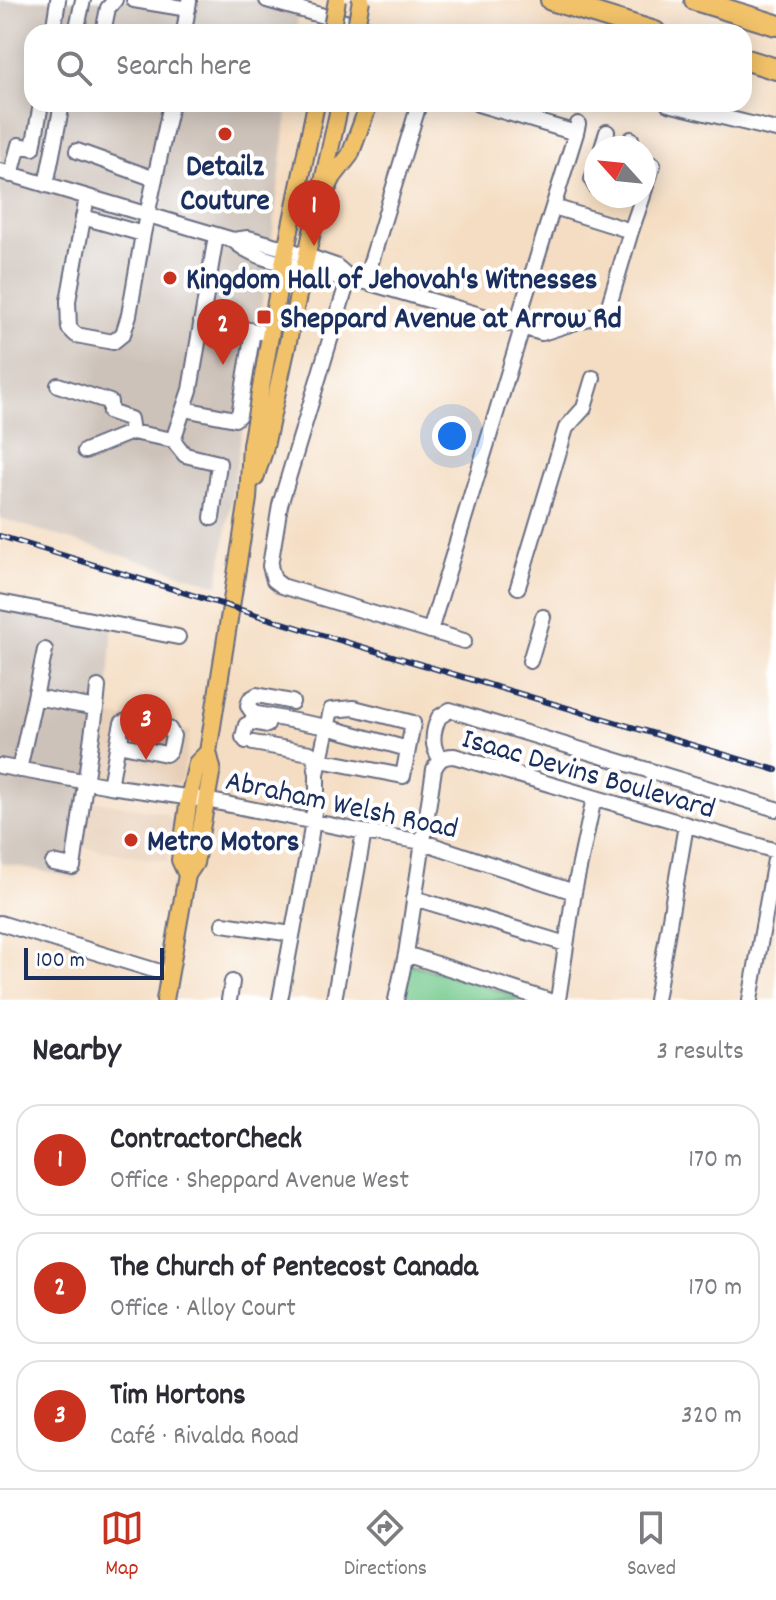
<!DOCTYPE html>
<meta charset="utf-8">
<style>
:root{--surface:#fff;--page:#f7f7f7;--text:#2b2b33;--muted:#7c7c81;--line:#e1e1e2;--accent:#c8321e}
body{margin:0;font-family:Dekko,sans-serif;background:var(--page);color:var(--text)}
.compass{position:absolute;left:584px;top:136px;width:72px;height:72px;border-radius:50%;background:var(--surface);box-shadow:0 4px 20px #0003;rotate:297deg}
.scale{position:absolute;left:24px;bottom:20px;width:140px;box-sizing:border-box;padding-left:8px;border:4px solid #1b2f5e;border-top:0;font-size:22px;line-height:28px;white-space:nowrap;color:#1b2f5e;-webkit-text-stroke:6px #fff;paint-order:stroke}
.you{position:absolute;left:452px;top:436px;width:28px;height:28px;margin:-20px;border:6px solid #fff;border-radius:50%;background:#1a73e8;box-shadow:0 0 0 12px #1a73e833}
.badge{display:grid;place-items:center;width:52px;height:52px;border-radius:50%;background:var(--accent);color:#fff;font-size:26px;font-weight:700}
.pin{position:absolute;translate:-50% -66px;filter:drop-shadow(0 2px 4px #0008)}
.pin::after{content:'';position:absolute;top:42px;width:28px;height:24px;background:inherit;clip-path:polygon(0 0,100% 0,50% 100%)}
.list{margin:0;padding:0;list-style:none}
h2{display:flex;justify-content:space-between;align-items:center;height:104px;margin:0;padding:0 32px;font-size:34px}
h2 small{font-size:26px;font-weight:400;color:var(--muted)}
.list li{display:grid;grid-template-columns:52px 1fr auto;gap:24px;align-items:center;box-sizing:border-box;height:112px;margin:0 16px 16px;padding:0 16px;border:2px solid var(--line);border-radius:24px}
.list b{display:block;font-size:30px;white-space:nowrap}
.list p{margin:0;font-size:26px;white-space:nowrap;color:var(--muted)}
.list em{font-size:26px;font-style:normal;color:var(--muted)}
.icon{flex:none;width:44px;height:44px;fill:none;stroke:currentColor;stroke-width:2;stroke-linecap:round;stroke-linejoin:round}
.map{position:relative;flex:none;width:776px;height:1000px;overflow:hidden}
.search{position:absolute;background:var(--surface);box-shadow:0 4px 20px #0003;left:24px;right:24px;top:24px;height:88px;display:flex;align-items:center;gap:20px;box-sizing:border-box;padding:0 28px;border-radius:24px;color:var(--muted);font-size:30px}
.sheet{height:488px;background:var(--surface)}
nav{display:flex;justify-content:space-around;align-items:center;box-sizing:border-box;height:112px;border-top:2px solid var(--line);background:var(--surface);font-size:22px;color:var(--muted)}
nav a{display:grid;justify-items:center;gap:4px}
nav .on{color:var(--accent)}
.map>svg:first-child{display:block}
.built{fill:#e7cfb7}
.industrial{fill:#cdc2b9}
.green{fill:#76ca8e;stroke:#487c76;stroke-width:2}
.lines{fill:none;stroke-linecap:round;stroke-linejoin:round}
.minor-casing{stroke:#676c81;stroke-width:18}
.major-casing{stroke:#676c81;stroke-width:20}
.highway-casing{stroke:#676c81;stroke-width:24}
.minor{stroke:#fff;stroke-width:14}
.major{stroke:#f2c26a;stroke-width:16}
.highway{stroke:#f2c26a;stroke-width:20}
.rail-casing{stroke:#1b2f5e;stroke-width:6}
.rail{stroke:#fff;stroke-width:3;stroke-dasharray:9;stroke-linecap:butt}
.major-bridge-casing{stroke:#676c81;stroke-width:20;stroke-linecap:butt}
.major-bridge{stroke:#f2c26a;stroke-width:16}
.poi-dot{fill:#c8321e;stroke:#fff;stroke-width:3}
.labels{text-anchor:middle;stroke-width:8;stroke-linejoin:round;paint-order:stroke}
.poi-label{font-size:30px;font-weight:bold;fill:#1b2f5e;stroke:#fff;text-anchor:start}
.street-label{font-size:30px;fill:#1b2f5e;stroke:#fff}
</style>
<div class="map">
<svg width="776" height="1000" viewBox="0 0 776 1000">
<rect width="100%" height="100%" fill="#fff"/>
<filter id="ink" filterUnits="userSpaceOnUse"><feTurbulence type="fractalNoise" baseFrequency=".0125" numOctaves="2"/><feDisplacementMap in="SourceGraphic" scale="16" xChannelSelector="R" yChannelSelector="G"/><feConvolveMatrix kernelMatrix="1 2 1 2 8 2 1 2 1" color-interpolation-filters="sRGB"/></filter>
<filter id="wash" filterUnits="userSpaceOnUse"><feTurbulence type="fractalNoise" baseFrequency=".006" numOctaves="4" result="noise"/><feDisplacementMap in="SourceGraphic" scale="32" xChannelSelector="R" yChannelSelector="G"/><feGaussianBlur stdDeviation="1.8" result="paint"/><feColorMatrix in="noise" values="0 0 0 0 0 0 0 0 0 0 0 0 0 0 0 0 0 1.4 0 .05"/><feComposite in="paint" operator="in"/></filter>
<g filter="url(#wash)">
<rect width="100%" height="100%" fill="#f4ddc2"/>
<path class="built" d="M 107,715 L 190,731 L 182,780 L 167,787 L 97,775 Z
M 90,800 L 165,813 L 171,819 L 173,825 L 167,862 L 82,847 Z"/>
<path class="industrial" d="M 0,0 L 300,0 L 296,32 L 32,32 L 32,104 L 288,104 L 274,224 L 218,585 L 0,518 Z
M 0,600 L 113,623 L 107,715 L 77,878 L 0,863 Z"/>
<path class="green" d="M 405,962 L 531,1000 L 398,1000 Z"/>
</g>
<g filter="url(#ink)">
<g class="lines">
<g class="minor-casing">
<path id="minor" d="M 134,0 L 188,9
M 267,0 L 380,32
M 53,32 L 58,0
M 76,32 L 83,0
M 103,32 L 108,8 L 115,0
M 184,32 L 189,1
M 478,104 L 576,133 L 578,124
M 668,104 L 776,130
M 602,148 L 607,132
M 628,148 L 631,139
M 77,151 L 155,179
M 596,167 L 592,180 L 596,187
M 0,171 L 233,240 L 248,238 L 287,249 L 336,266 L 349,277
M 11,175 L 19,145 L 33,148 L 41,104
M 46,185 L 62,104
M 644,192 L 653,165
M 87,197 L 68,301 L 69,328 L 76,335 L 113,342 L 123,334 L 129,315 L 143,234
M 554,207 L 631,231 L 643,196
M 83,217 L 143,234 L 171,104
M 233,240 C 253,258 279,262 305,269 C 321,273 333,278 349,277 L 542,333 L 607,312 L 631,231
M 349,277 L 280,505 L 270,566 L 274,580 L 282,586 L 464,641
M 365,282 L 419,104
M 201,321 L 260,332
M 516,326 L 576,133
M 58,385 L 110,402 L 110,412 L 130,419 L 132,432
M 184,409 L 235,419 L 239,415 L 253,331
M 173,440 L 185,455 L 219,463 L 212,518
M 85,451 L 132,432 L 173,440 L 190,390 L 216,236
M 518,587 L 566,428 L 584,408 L 593,378
M 0,602 L 178,637
M 430,631 L 522,328
M 45,650 L 35,697 L 96,708 L 73,867 L 53,863
M 530,661 L 543,617
M 292,702 L 257,695 L 250,699 L 248,706 L 253,713 L 257,714 L 327,727 L 408,749
M 96,708 L 98,687
M 246,741 L 243,737 L 246,725 L 252,722 L 267,725
M 253,743 L 310,753 L 315,760 L 316,770
M 118,744 L 166,754 L 170,750 L 173,736 L 169,729 L 126,721 L 122,723 L 119,737
M 441,759 C 430,747 433,730 439,717 L 450,710 L 776,809
M 0,766 L 110,786 L 206,800 L 364,832 L 423,842 L 574,892
M 19,770 L 35,697
M 110,786 L 119,737 L 121,737
M 414,898 L 566,944
M 0,923 L 170,975
M 223,924 L 292,934
M 406,954 L 547,1000
M 229,1000 L 232,982
M 280,1000 L 310,840 L 317,790 L 317,774 L 331,710 L 354,708 L 413,723 L 403,776 L 320,760
M 334,1000 L 364,832
M 396,1000 L 406,954 L 434,769 C 439,759 443,756 454,756 L 776,851
M 558,1000 L 574,892 L 594,798
M 656,1000 L 686,825
M 750,1000 L 776,854"/>
</g>
<g class="major-casing">
<path id="major" d="M 327,189 L 333,177 L 350,155 L 369,104
M 255,478 L 264,451 L 340,104
M 187,875 L 180,860 L 189,798 L 197,763 L 208,752
M 165,1000 L 187,875 L 195,863 L 212,768 L 208,752 L 248,499 L 251,445 L 280,279 L 316,104"/>
</g>
<g class="highway-casing">
<path id="highway" d="M 551,0 L 655,32
M 695,0 L 776,25
M 744,59 L 776,69"/>
</g>
<use href="#minor" class="minor"/>
<use href="#major" class="major"/>
<use href="#highway" class="highway"/>
<g class="rail-casing">
<path id="rail" d="M 0,536 L 319,634 L 776,770"/>
</g>
<use href="#rail" class="rail"/>
<g class="major-bridge-casing">
<path id="major-bridge" d="M 331,32 L 337,0
M 355,32 L 361,0"/>
</g>
<use href="#major-bridge" class="major-bridge"/>
</g>
</g>
<g class="poi-dot">
<circle cx="225" cy="134" r="8"/>
<circle cx="170" cy="278" r="8"/>
<rect x="256" y="309" width="16" height="16" rx="4"/>
<circle cx="131" cy="840" r="8"/>
</g>
<g class="labels">
<g class="poi-label">
<text x="225" y="175" text-anchor="middle">Detailz<tspan x="225" dy="34">Couture</tspan></text>
<text x="186" y="288">Kingdom Hall of Jehovah's Witnesses</text>
<text x="280" y="327">Sheppard Avenue at Arrow Rd</text>
<text x="147" y="850">Metro Motors</text>
</g>
<g class="street-label">
<text transform="translate(589 772) rotate(16)" y="10">Isaac Devins Boulevard</text>
<text transform="translate(342 803) rotate(12)" y="10">Abraham Welsh Road</text>
</g>
</g>
</svg>
<svg class="compass" viewBox="-18 -18 36 36"><path d="M0-13l5 13h-10z" fill="#e53935"/><path d="M0 13l5-13h-10z" fill="#7c7c81"/></svg>
<div class="scale">100 m</div>
<div class="you"></div>
<div class="pin badge" style="left:314px;top:246px">1</div>
<div class="pin badge" style="left:223px;top:365px">2</div>
<div class="pin badge" style="left:146px;top:760px">3</div>
<div class="search"><svg class="icon" aria-label="search" viewBox="0 0 24 24"><circle cx="10" cy="10" r="6"/><path d="M15 15l6 6"/></svg>Search here</div>
</div>
<section class="sheet">
<h2>Nearby<small>3 results</small></h2>
<ul class="list">
<li><span class="badge">1</span><div><b>ContractorCheck</b><p>Office · Sheppard Avenue West</p></div><em>170 m</em></li>
<li><span class="badge">2</span><div><b>The Church of Pentecost Canada</b><p>Office · Alloy Court</p></div><em>170 m</em></li>
<li><span class="badge">3</span><div><b>Tim Hortons</b><p>Café · Rivalda Road</p></div><em>320 m</em></li>
</ul>
</section>
<nav>
<a class="on"><svg class="icon" aria-label="map" viewBox="0 0 24 24"><path d="M3 6l6-2 6 2 6-2v14l-6 2-6-2-6 2zM9 4v14M15 6v14"/></svg>Map</a>
<a><svg class="icon" aria-label="directions" viewBox="0 0 24 24"><path d="M12 3l9 9-9 9-9-9zM9 14v-3h6M13 9l2 2-2 2"/></svg>Directions</a>
<a><svg class="icon" aria-label="saved" viewBox="0 0 24 24"><path d="M7 4h10v16l-5-4-5 4z"/></svg>Saved</a>
</nav>
